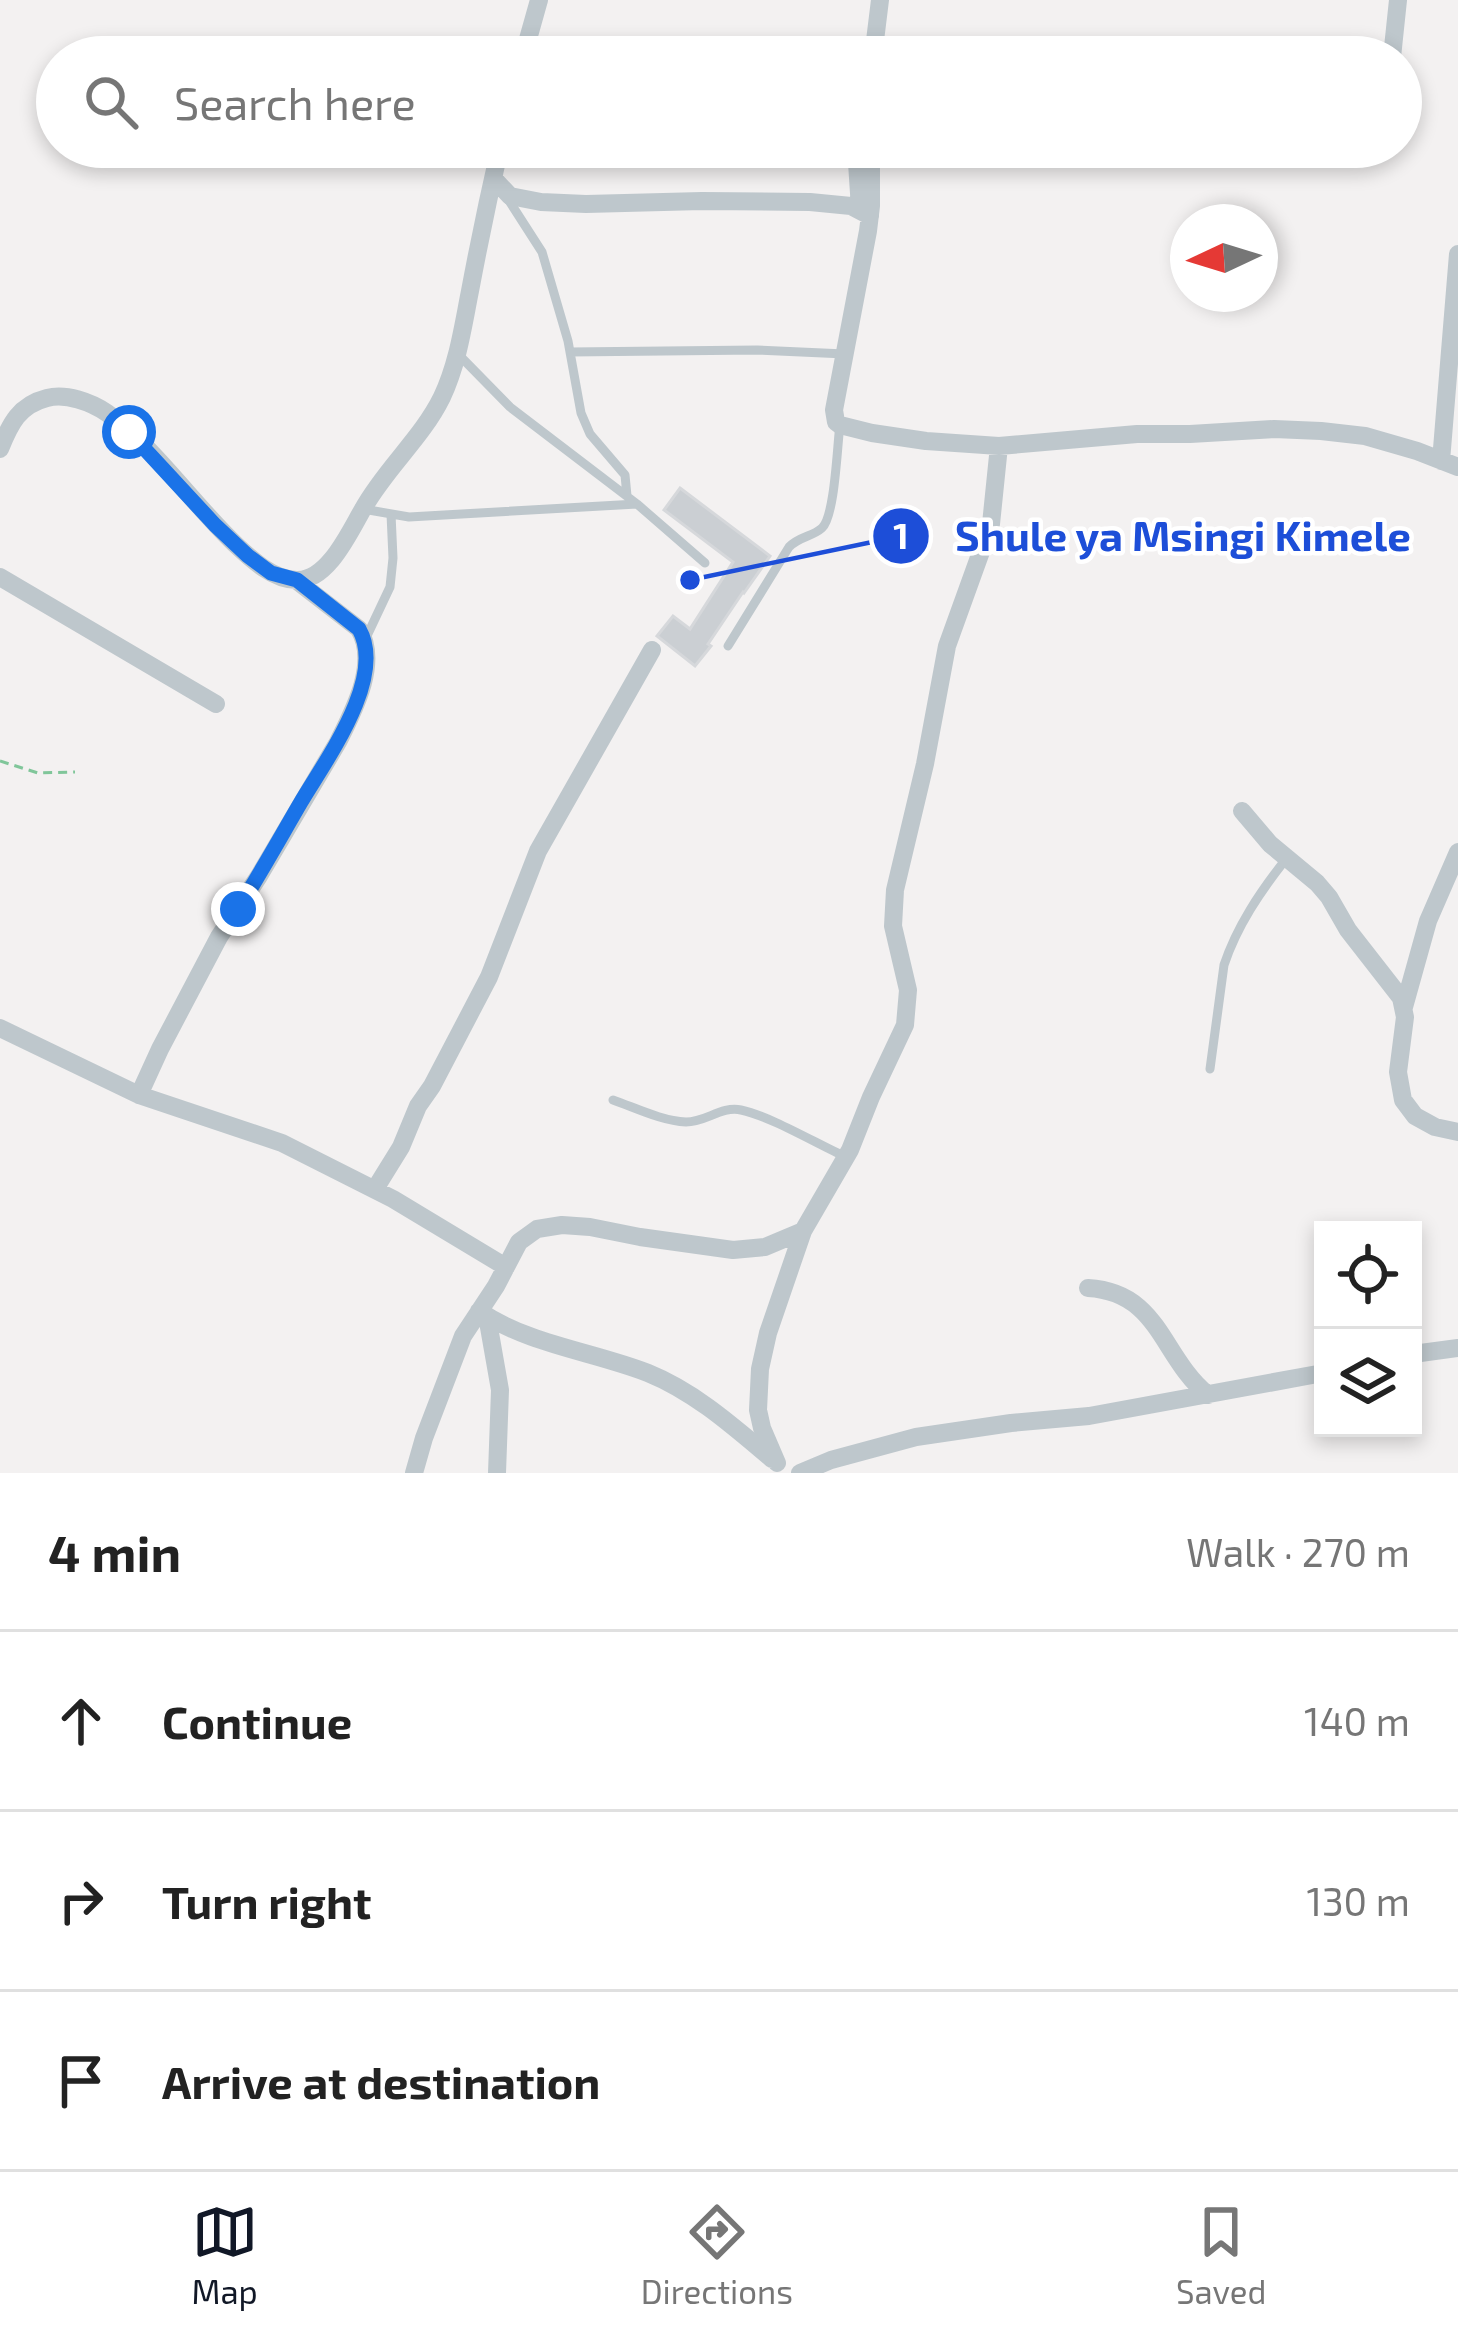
<!DOCTYPE html>
<meta charset="utf-8">
<style>
:root{--surface:#fff;--page:#f6f6f6;--text:#222;--muted:#767676;--line:#e0e0e0;--accent:#111827}
body{margin:0;font-family:"Exo 2",sans-serif;background:var(--page);color:var(--text)}
.controls{position:absolute;right:36px;bottom:36px;display:grid;overflow:hidden;border-radius:0px;box-shadow:0 6px 18px #0003}
.controls button{width:108px;height:108px;display:grid;place-items:center;padding:0;border:0;border-bottom:3px solid var(--line);background:var(--surface);color:var(--text);font:60px sans-serif}
.compass{position:absolute;left:1170px;top:204px;width:108px;height:108px;border-radius:50%;background:var(--surface);box-shadow:0 6px 18px #0003;rotate:266deg}
.stop{position:absolute;width:36px;height:36px;margin:-27px;border:9px solid #1a73e8;border-radius:50%;background:#fff}
.stop.end{background:#1a73e8;border-color:#fff;box-shadow:0 3px 12px #0008}
.list{margin:0;padding:0;list-style:none}
h2{display:flex;justify-content:space-between;align-items:center;height:156px;margin:0;padding:0 48px;font-size:51px}
h2 small{font-size:39px;font-weight:400;color:var(--muted)}
.list li{display:grid;grid-template-columns:78px 1fr auto;gap:36px;align-items:center;box-sizing:border-box;height:180px;padding:0 48px;border-top:3px solid var(--line)}
.list b{display:block;font-size:45px;white-space:nowrap}
.list em{font-size:39px;font-style:normal;color:var(--muted)}
.icon{flex:none;width:66px;height:66px;fill:none;stroke:currentColor;stroke-width:2;stroke-linecap:round;stroke-linejoin:round}
.map{position:relative;flex:none;width:1458px;height:1473px;overflow:hidden}
.search{position:absolute;background:var(--surface);box-shadow:0 6px 18px #0003;left:36px;right:36px;top:36px;height:132px;display:flex;align-items:center;gap:30px;box-sizing:border-box;padding:0 42px;border-radius:66px;color:var(--muted);font-size:45px}
.sheet{height:696px;background:var(--surface)}
nav{display:flex;justify-content:space-around;align-items:center;box-sizing:border-box;height:168px;border-top:3px solid var(--line);background:var(--surface);font-size:33px;color:var(--muted)}
nav a{display:grid;justify-items:center;gap:6px}
nav .on{color:var(--accent)}
.map>svg:first-child{display:block}
.building{fill:#cbcfd3;stroke:#d6d8db;stroke-width:3}
.lines{fill:none;stroke-linecap:round;stroke-linejoin:round}
.path{stroke:#80c69a;stroke-width:3;stroke-dasharray:9 6;stroke-linecap:butt}
.service{stroke:#bec7cc;stroke-width:9}
.minor{stroke:#bec7cc;stroke-width:18}
.route{stroke:#1a73e8;stroke-width:15}
.leader{fill:none;stroke:#1d4ed8;stroke-width:4.5}
.callout-dot{fill:#1d4ed8;stroke:#fff;stroke-width:4.5}
.mark-label{font-size:36px;text-anchor:middle;font-weight:bold;fill:#fff}
.callout-label{font-size:42px;text-anchor:middle;font-weight:bold;fill:#1d4ed8;stroke:#fff;stroke-width:9;stroke-linejoin:round;paint-order:stroke}
</style>
<div class="map">
<svg width="1458" height="1473" viewBox="0 0 1458 1473">
<rect width="100%" height="100%" fill="#f3f1f1"/>
<path class="building" d="M 680,488 L 770,556 L 744,593 L 743,592 L 708,644 L 711,646 L 695,666 L 657,636 L 673,616 L 690,629 L 733,562 L 664,510 Z"/>
<g class="lines">
<path class="path" d="M 0,761 L 38,773 L 75,772"/>
<path class="service" d="M 506,196 L 542,252 L 568,341 L 581,413 L 590,434 L 625,475 L 627,496
M 570,352 L 757,350 L 845,354
M 458,354 L 510,407 L 637,504 L 705,563
M 363,509 L 409,517 L 637,504
M 365,640 L 390,587 L 393,558 L 391,514
M 728,646 L 789,547 C 800,536 812,537 822,528 C 835,516 837,446 840,425
M 1210,1069 L 1224,965 C 1237,926 1260,892 1286,859
M 613,1100 C 636,1108 662,1121 686,1122 C 706,1122 721,1106 741,1110 C 770,1116 817,1144 846,1157"/>
<path class="minor" d="M 523,57 L 539,0
M 873,57 L 880,0
M 1392,57 L 1398,0
M 856,147 L 860,209
M 871,147 L 871,206 L 868,231 L 834,410 L 836,422 L 840,425 L 872,433 L 926,441 L 999,446 L 1137,434 L 1190,434 L 1274,429 L 1321,431 L 1365,436 L 1417,451 L 1458,467
M 493,178 L 510,196 L 541,202 L 586,204 L 702,201 L 810,202 L 851,206 L 870,216
M 0,449 C 10,424 19,405 47,398 C 66,393 91,402 107,413 C 153,446 193,504 235,544 C 251,559 273,580 297,580 C 328,581 350,531 363,509 C 385,469 422,438 442,397 C 458,363 463,326 470,291 C 479,243 489,195 500,147
M 1441,461 L 1458,254
M 0,577 L 216,704
M 1242,811 L 1270,844 L 1317,883 L 1329,897 L 1348,930 L 1401,998 L 1405,1017 L 1398,1072 L 1403,1100 L 1415,1116 L 1435,1127 L 1458,1132
M 1404,1007 L 1428,921 L 1458,852
M 0,1028 L 139,1095 L 282,1143 L 393,1199 L 506,1267
M 139,1095 L 160,1049 L 219,937 L 259,876 L 338,742 C 354,710 379,663 359,629 L 297,581
M 375,1189 L 401,1147 L 418,1106 L 432,1086 L 489,977 L 538,851 L 652,650
M 1088,1288 C 1160,1292 1161,1357 1208,1395
M 479,1311 C 530,1345 591,1351 648,1373 C 695,1392 734,1427 772,1459
M 487,1316 L 500,1390 L 497,1473
M 1413,1354 L 1458,1348
M 777,1463 L 762,1428 L 758,1410 L 760,1369 L 768,1333 L 803,1231 L 850,1150 L 871,1097 L 905,1025 L 908,990 L 893,926 L 895,890 L 925,764 L 947,646 L 991,524 L 999,446
M 414,1473 L 424,1438 L 463,1336 L 496,1286 L 519,1242 L 537,1229 L 562,1225 L 590,1227 L 640,1237 L 733,1250 L 765,1247 L 803,1231
M 800,1473 L 831,1460 L 916,1437 L 1011,1423 L 1089,1416 L 1323,1373"/>
</g>
<g class="lines">
<path class="route" d="M 129,432 L 215,525 L 248,556 L 271,573 L 297,580 L 359,629 C 387,678 325,761 301,802 C 280,838 260,874 238,909"/>
</g>
<path class="leader" d="M690 580L901 536"/>
<g class="callout-dot">
<circle cx="690" cy="580" r="12"/>
<circle cx="901" cy="536" r="30"/>
</g>
<g class="mark-label">
<text x="901" y="549">1</text>
</g>
<g class="callout-label">
<text x="1183" y="551">Shule ya Msingi Kimele</text>
</g>
</svg>
<div class="controls">
<button><svg class="icon" aria-label="locate" viewBox="0 0 24 24"><circle cx="12" cy="12" r="6"/><path d="M12 2v4M12 18v4M2 12h4M18 12h4"/></svg></button>
<button><svg class="icon" aria-label="layers" viewBox="0 0 24 24"><path d="M12 4l9 5-9 5-9-5zM3 14l9 5 9-5"/></svg></button>
</div>
<svg class="compass" viewBox="-18 -18 36 36"><path d="M0-13l5 13h-10z" fill="#e53935"/><path d="M0 13l5-13h-10z" fill="#767676"/></svg>
<div class="stop" style="left:129px;top:432px"></div>
<div class="stop end" style="left:238px;top:909px"></div>
<div class="search"><svg class="icon" aria-label="search" viewBox="0 0 24 24"><circle cx="10" cy="10" r="6"/><path d="M15 15l6 6"/></svg>Search here</div>
</div>
<section class="sheet">
<h2>4 min<small>Walk · 270 m</small></h2>
<ul class="list">
<li><svg class="icon" aria-label="ahead" viewBox="0 0 24 24"><path d="M12 20V5M6 11l6-6 6 6"/></svg><div><b>Continue</b></div><em>140 m</em></li>
<li><svg class="icon" aria-label="right" viewBox="0 0 24 24"><path d="M7 20v-9h11M14 6l5 5-5 5"/></svg><div><b>Turn right</b></div><em>130 m</em></li>
<li><svg class="icon" aria-label="arrive" viewBox="0 0 24 24"><path d="M6 21V4h12l-3 4 3 4H6"/></svg><div><b>Arrive at destination</b></div></li>
</ul>
</section>
<nav>
<a class="on"><svg class="icon" aria-label="map" viewBox="0 0 24 24"><path d="M3 6l6-2 6 2 6-2v14l-6 2-6-2-6 2zM9 4v14M15 6v14"/></svg>Map</a>
<a><svg class="icon" aria-label="directions" viewBox="0 0 24 24"><path d="M12 3l9 9-9 9-9-9zM9 14v-3h6M13 9l2 2-2 2"/></svg>Directions</a>
<a><svg class="icon" aria-label="saved" viewBox="0 0 24 24"><path d="M7 4h10v16l-5-4-5 4z"/></svg>Saved</a>
</nav>
